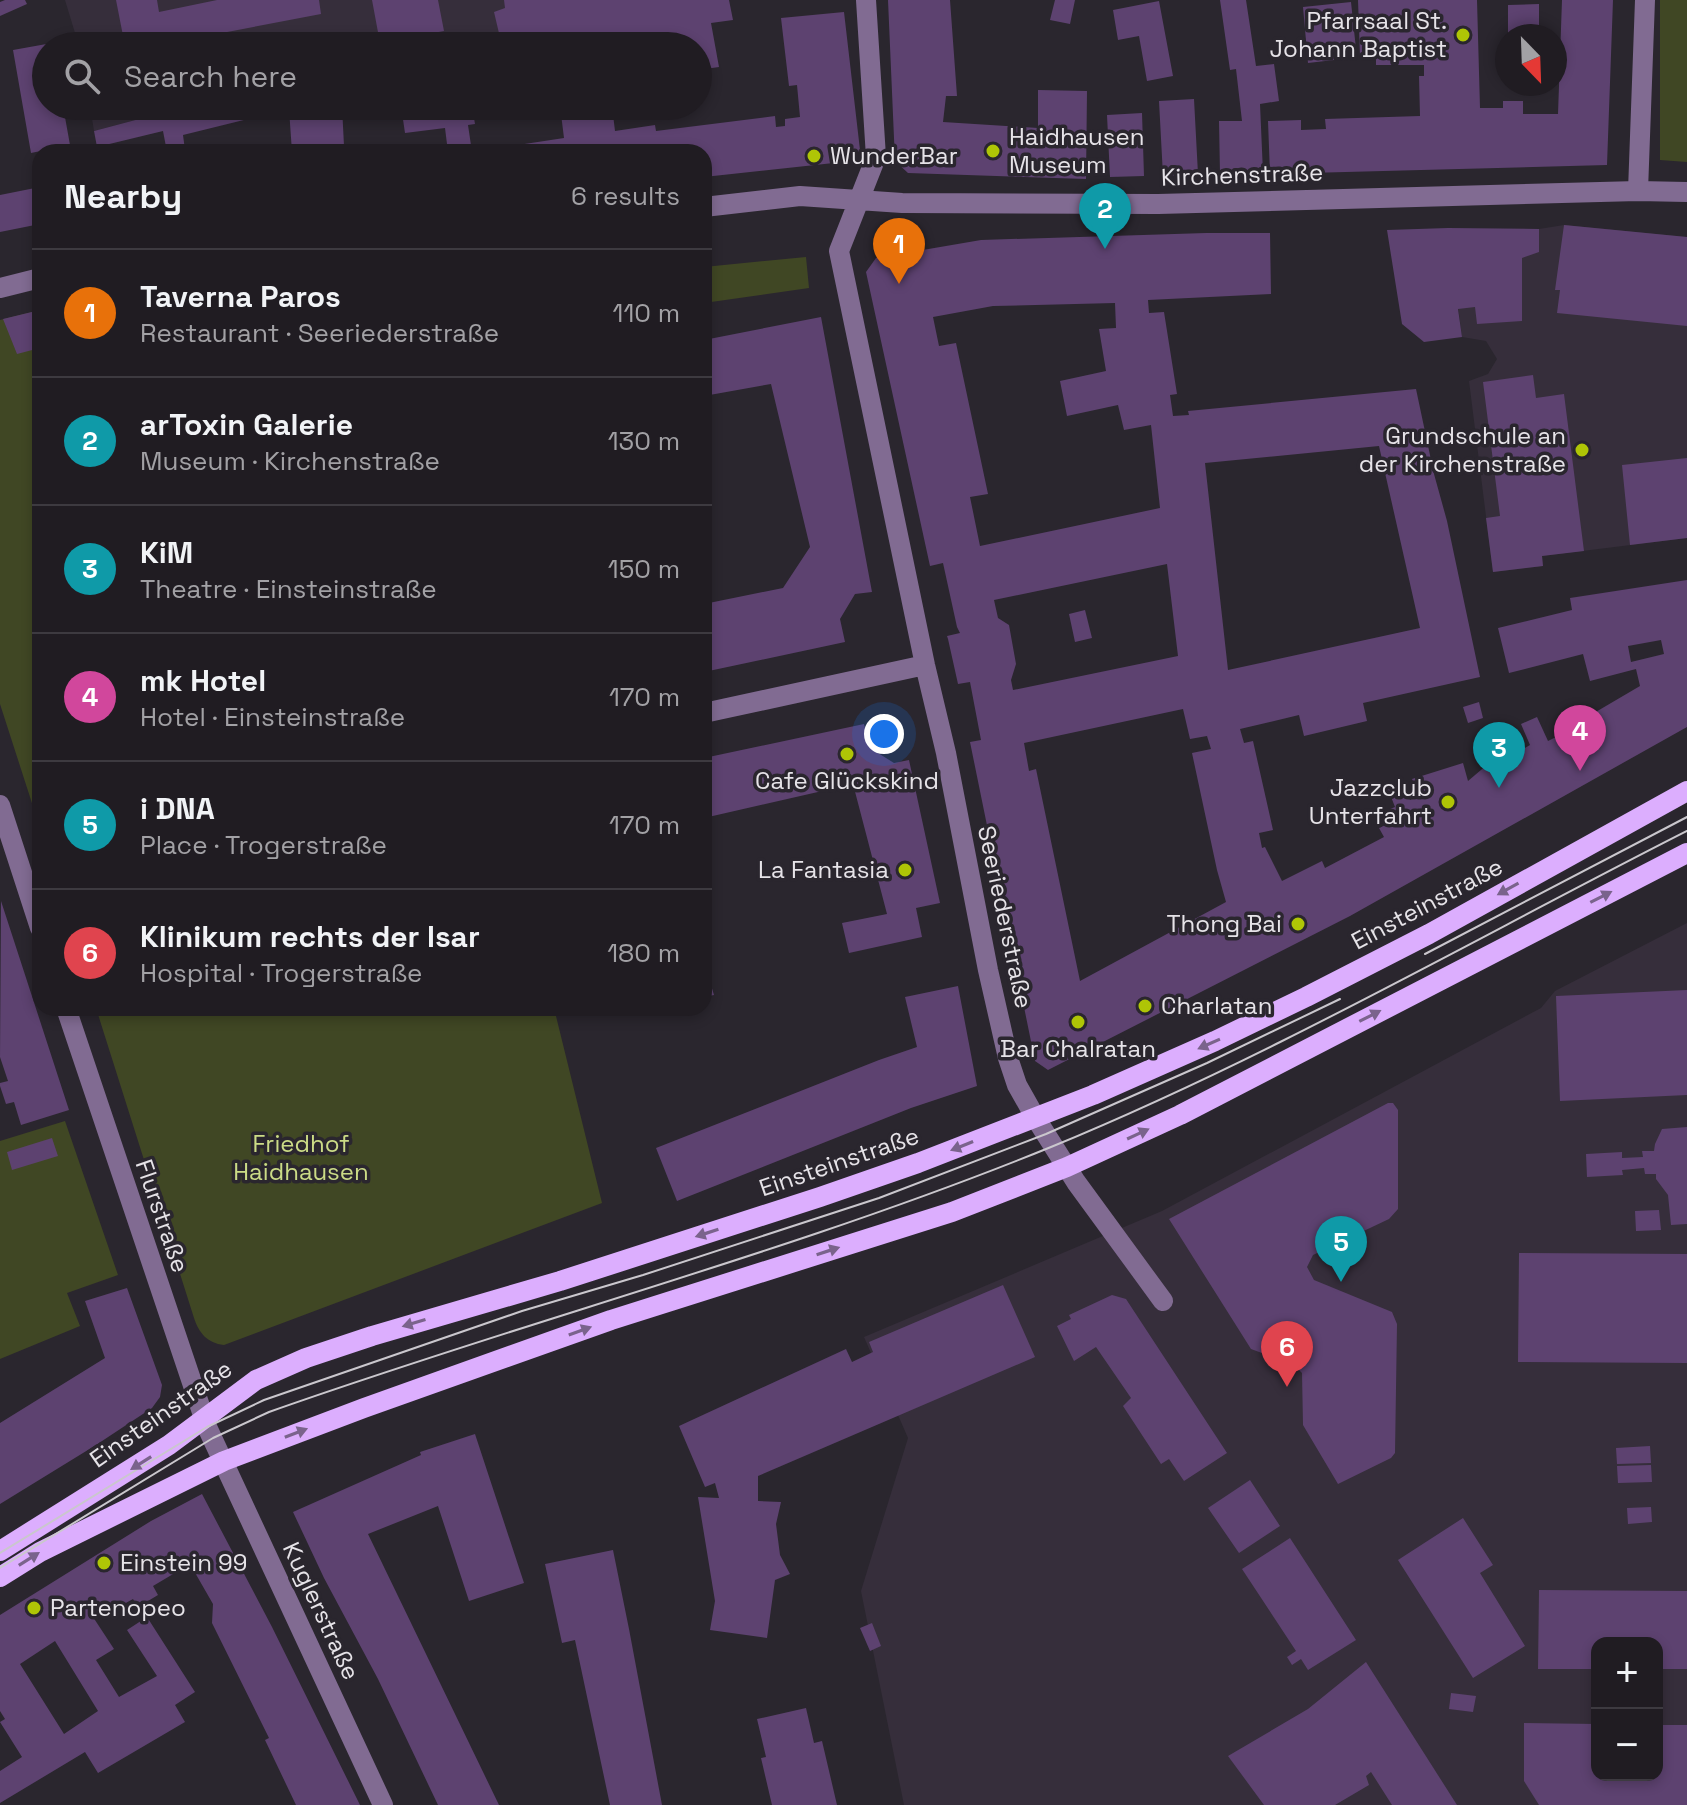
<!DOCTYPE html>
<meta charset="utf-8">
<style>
:root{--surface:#201c22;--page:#28252a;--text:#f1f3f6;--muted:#a2a1a5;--line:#3d3a40;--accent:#2563eb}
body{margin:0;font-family:"Space Grotesk",sans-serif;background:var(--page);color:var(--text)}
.controls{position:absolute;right:24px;bottom:24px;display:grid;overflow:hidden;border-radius:16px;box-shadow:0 4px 12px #0003}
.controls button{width:72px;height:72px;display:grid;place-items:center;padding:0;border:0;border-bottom:2px solid var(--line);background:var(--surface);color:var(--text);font:40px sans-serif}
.compass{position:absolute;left:1495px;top:24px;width:72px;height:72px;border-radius:50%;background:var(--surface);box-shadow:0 4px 12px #0003;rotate:157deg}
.you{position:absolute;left:884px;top:734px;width:28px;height:28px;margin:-20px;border:6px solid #fff;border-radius:50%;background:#1a73e8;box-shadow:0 0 0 12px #1a73e833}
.badge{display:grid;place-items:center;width:52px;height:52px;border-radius:50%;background:var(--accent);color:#fff;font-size:26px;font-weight:700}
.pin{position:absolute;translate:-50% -66px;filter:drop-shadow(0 2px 4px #0008)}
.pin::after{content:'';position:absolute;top:42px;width:28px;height:24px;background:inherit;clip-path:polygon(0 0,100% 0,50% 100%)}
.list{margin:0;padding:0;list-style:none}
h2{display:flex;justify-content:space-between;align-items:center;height:104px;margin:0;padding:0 32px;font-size:34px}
h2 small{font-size:26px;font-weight:400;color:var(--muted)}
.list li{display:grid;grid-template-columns:52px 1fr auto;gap:24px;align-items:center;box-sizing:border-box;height:128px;padding:0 32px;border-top:2px solid var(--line)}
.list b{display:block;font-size:30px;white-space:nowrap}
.list p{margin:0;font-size:26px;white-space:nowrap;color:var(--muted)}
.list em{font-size:26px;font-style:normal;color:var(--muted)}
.icon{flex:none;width:44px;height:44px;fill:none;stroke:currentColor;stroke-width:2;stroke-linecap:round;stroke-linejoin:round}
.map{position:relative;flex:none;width:1687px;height:1805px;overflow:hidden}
.search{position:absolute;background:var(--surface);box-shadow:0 4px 12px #0003;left:32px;top:32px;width:680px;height:88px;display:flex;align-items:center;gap:20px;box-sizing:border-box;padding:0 28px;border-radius:44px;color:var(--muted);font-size:30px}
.panel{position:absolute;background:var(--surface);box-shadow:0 4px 12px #0003;left:32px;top:144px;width:680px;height:872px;border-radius:24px}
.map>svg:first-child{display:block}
.built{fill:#362e3b;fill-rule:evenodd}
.green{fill:#404724}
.building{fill:#5d4270;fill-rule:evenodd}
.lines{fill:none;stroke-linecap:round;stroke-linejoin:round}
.minor{stroke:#816b92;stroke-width:20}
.major{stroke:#dcaefe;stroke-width:20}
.tram{stroke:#cac7cd;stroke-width:2}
.oneway{fill:#7a638c}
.poi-dot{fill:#afc506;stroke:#2a262e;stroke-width:3}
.labels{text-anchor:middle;stroke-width:7;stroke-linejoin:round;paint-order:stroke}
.poi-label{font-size:24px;fill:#e6e3e8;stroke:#2a262e;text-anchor:end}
.street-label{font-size:24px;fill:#e6e3e8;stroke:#2a262e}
.park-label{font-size:24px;fill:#cbdb86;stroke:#2a262e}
</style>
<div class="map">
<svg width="1687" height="1805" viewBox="0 0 1687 1805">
<rect width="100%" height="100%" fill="#2a262e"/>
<path class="built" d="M 65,0 L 707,0 L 708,6 L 490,46 L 79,46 Z
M 90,106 L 188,106 L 94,131 Z
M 1564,225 L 1687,237 L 1687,538 L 1542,556 L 1543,566 L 1493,572 L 1469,381 L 1488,374 L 1497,359 L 1486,341 L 1462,337 L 1448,229 L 1539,229 Z
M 1687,923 L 1687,1805 L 904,1805 L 861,1591 L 908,1438 L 864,1337 L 1162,1211 L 1541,1008 L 1555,991 ZM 1597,1643 L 1657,1643 L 1657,1775 L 1597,1775 Z"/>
<path class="green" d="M 1660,0 L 1687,0 L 1687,162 L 1660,160 Z
M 806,257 L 809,288 L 704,303 L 704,267 Z
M 40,310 L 40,828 L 0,704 L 0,320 Z
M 96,1008 L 554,1008 L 602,1203 L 224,1345 C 207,1343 199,1333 194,1318 Z
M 65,1121 L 118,1275 L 67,1293 L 80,1326 L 0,1359 L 0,1141 Z"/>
<path class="building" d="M 5,0 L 25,0 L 27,4 L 0,16 L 0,2 Z
M 116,0 L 157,0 L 159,12 L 217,0 L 319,0 L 321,14 L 154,46 L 125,46 Z
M 372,0 L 438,0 L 444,31 L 380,43 Z
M 504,0 L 729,0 L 733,20 L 711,23 L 719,67 L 698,70 L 698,46 L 502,46 L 494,12 L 505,8 Z
M 888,0 L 950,0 L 957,96 L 946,96 L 943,122 L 1038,128 L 1038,90 L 1087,91 L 1086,179 L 908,173 L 895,161 Z
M 1055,0 L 1075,0 L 1070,24 L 1050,20 Z
M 1220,0 L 1246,0 L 1256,66 L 1274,64 L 1279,101 L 1260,104 L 1263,173 L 1220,174 L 1219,121 L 1242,121 L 1236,69 L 1230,70 Z
M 1358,0 L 1477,0 L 1480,108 L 1503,108 L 1503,101 L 1523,101 L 1523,114 L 1558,114 L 1562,0 L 1613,0 L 1607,165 L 1270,174 L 1268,121 L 1301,120 L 1301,130 L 1326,129 L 1325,119 L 1420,116 L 1419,76 L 1424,76 L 1424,65 L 1376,65 L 1376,56 L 1360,56 Z
M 1159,1 L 1173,76 L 1147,81 L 1139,36 L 1118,40 L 1113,10 Z
M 1351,2 L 1356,49 L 1333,52 L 1334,60 L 1308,63 L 1303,7 Z
M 1539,4 L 1539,36 L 1508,36 L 1508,5 Z
M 844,12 L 860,150 L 852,161 L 704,177 L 704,152 L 472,152 L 564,138 L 560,106 L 612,106 L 615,131 L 655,125 L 656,131 L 775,116 L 776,127 L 785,126 L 785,119 L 800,117 L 797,85 L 789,86 L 781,18 Z
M 52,43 L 52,46 L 46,46 L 46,106 L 63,106 L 70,145 L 31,153 L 13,50 Z
M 1194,99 L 1198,174 L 1163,176 L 1159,101 Z
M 188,106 L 342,106 L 344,146 L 342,152 L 292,152 L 289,109 L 183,135 L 185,150 L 167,152 L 163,131 L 97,147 L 94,131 Z
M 401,106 L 472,106 L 475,124 L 468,125 L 472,152 L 448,152 L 445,128 L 405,133 Z
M 1142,113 L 1144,176 L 1110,177 L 1107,115 Z
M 40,187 L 40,224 L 0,232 L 0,195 Z
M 1564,225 L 1687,237 L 1687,326 L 1557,313 L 1560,290 L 1555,290 Z
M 1448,228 L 1539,229 L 1539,252 L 1522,258 L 1522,321 L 1477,324 L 1475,307 L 1458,309 L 1462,337 L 1424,342 L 1402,324 L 1387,230 Z
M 1206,233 L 1270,233 L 1271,294 L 1148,300 L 1149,313 L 1164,312 L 1177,394 L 1170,395 L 1173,416 L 1189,415 L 1188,411 L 1416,389 L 1434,474 L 1447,521 L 1480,677 L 1363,703 L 1367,721 L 1304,736 L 1299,715 L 1240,729 L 1244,743 L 1253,741 L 1273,830 L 1259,833 L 1262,848 L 1265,847 L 1282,881 L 1322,861 L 1325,868 L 1384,837 L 1379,828 L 1396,820 L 1390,809 L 1395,807 L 1388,789 L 1401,784 L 1410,800 L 1419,796 L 1412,779 L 1463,763 L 1468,781 L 1488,764 L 1496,761 L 1499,763 L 1530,745 L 1521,724 L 1537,717 L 1548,741 L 1596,717 L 1594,713 L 1640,686 L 1636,669 L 1590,681 L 1583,654 L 1509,673 L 1498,628 L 1572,610 L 1570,598 L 1687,580 L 1687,727 L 1350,916 L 1048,1070 L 1035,1061 L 970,742 L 981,740 L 970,682 L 958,684 L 948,639 L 947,636 L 960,633 L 957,627 L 943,563 L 930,566 L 866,272 L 876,258 L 981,240 ZM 1115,303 L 1116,328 L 1099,329 L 1106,371 L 1060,381 L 1067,416 L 1118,405 L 1124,430 L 1151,425 L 1160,508 L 980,546 L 970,497 L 988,494 L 956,343 L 939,346 L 933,317 L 993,306 ZM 1379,446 L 1420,628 L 1228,670 L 1205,463 ZM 1167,564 L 1178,656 L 1013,690 L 1011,680 L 1016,664 L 1009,625 L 998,618 L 994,600 ZM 1661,640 L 1664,654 L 1631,662 L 1628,646 ZM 1183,709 L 1190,739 L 1207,736 L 1211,749 L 1192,753 L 1217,870 L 1226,902 L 1080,981 L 1036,769 L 1029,771 L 1024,743 Z
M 40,310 L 40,348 L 17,354 L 3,319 Z
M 821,317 L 872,592 L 855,594 L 840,619 L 845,642 L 704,672 L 704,604 L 783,588 L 810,547 L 771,384 L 704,396 L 704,340 Z
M 1533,375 L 1536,398 L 1564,394 L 1584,551 L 1542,556 L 1543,566 L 1493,572 L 1486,518 L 1500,516 L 1483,382 Z
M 1687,458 L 1687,538 L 1630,545 L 1622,465 Z
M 1085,610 L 1092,638 L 1075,642 L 1069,614 Z
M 1479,702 L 1483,718 L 1468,723 L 1463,707 Z
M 864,724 L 870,748 L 894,763 L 909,760 L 940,903 L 916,908 L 922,937 L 849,953 L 842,923 L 887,914 L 853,784 L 704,818 L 704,758 Z
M 1,901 L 69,1110 L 21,1125 L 14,1102 L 6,1104 L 0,1086 L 0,1083 L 8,1081 L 0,1057 Z
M 704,962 L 714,995 L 704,997 Z
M 958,986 L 977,1086 L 911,1108 L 677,1201 L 656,1148 L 879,1060 L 917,1047 L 905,997 Z
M 1687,990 L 1687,1095 L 1560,1101 L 1556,996 Z
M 1388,1103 L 1393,1103 L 1398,1110 L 1398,1209 L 1389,1219 L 1313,1255 L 1307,1267 L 1314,1280 L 1392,1312 L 1397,1324 L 1395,1453 L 1391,1458 L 1338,1484 L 1303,1425 L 1302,1373 L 1294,1365 L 1251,1349 L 1169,1219 Z
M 1687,1127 L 1687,1224 L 1671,1225 L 1668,1195 L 1656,1179 L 1656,1174 L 1645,1174 L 1644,1168 L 1622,1170 L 1623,1175 L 1587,1177 L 1586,1154 L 1622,1152 L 1622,1158 L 1643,1157 L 1642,1151 L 1654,1151 L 1655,1144 L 1662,1129 Z
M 52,1138 L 58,1156 L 12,1170 L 7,1152 Z
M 1659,1210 L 1661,1230 L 1636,1231 L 1635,1211 Z
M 1519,1253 L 1687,1254 L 1687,1363 L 1518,1362 Z
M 1003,1285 L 1035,1357 L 758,1476 L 758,1501 L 781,1502 L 776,1524 L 780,1555 L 790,1574 L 775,1580 L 767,1638 L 710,1630 L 715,1601 L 698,1497 L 719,1498 L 715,1483 L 705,1487 L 679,1426 L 846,1349 L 852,1362 L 873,1352 L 869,1342 Z
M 127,1288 L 162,1385 L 160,1397 L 152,1408 L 96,1445 L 0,1504 L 0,1423 L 105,1358 L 85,1301 Z
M 1112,1295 L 1126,1299 L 1227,1453 L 1184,1481 L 1169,1459 L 1161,1464 L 1123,1406 L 1131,1398 L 1096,1347 L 1074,1361 L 1057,1326 L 1071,1319 L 1069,1315 Z
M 475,1434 L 524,1583 L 469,1601 L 438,1506 L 368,1534 L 499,1805 L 438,1805 L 378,1679 L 324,1578 L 293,1512 L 421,1455 L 420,1452 Z
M 1650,1446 L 1651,1463 L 1617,1464 L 1616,1448 Z
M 1651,1465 L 1652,1482 L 1618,1483 L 1617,1466 Z
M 1250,1480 L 1280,1526 L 1239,1553 L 1208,1508 Z
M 202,1494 L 272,1627 L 360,1805 L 296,1805 L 265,1740 L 269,1738 L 212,1623 L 213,1604 L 190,1564 L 153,1586 L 158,1595 L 138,1607 L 133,1599 L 115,1609 L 112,1605 L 93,1617 L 114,1649 L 96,1660 L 119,1697 L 157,1676 L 127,1630 L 147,1617 L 195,1692 L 175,1705 L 185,1722 L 98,1773 L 85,1752 L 0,1803 L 0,1771 L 22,1757 L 0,1722 L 5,1719 L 0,1711 L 0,1615 L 151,1521 ZM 55,1641 L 98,1711 L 64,1734 L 20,1664 Z
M 1651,1507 L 1652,1522 L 1628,1524 L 1627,1508 Z
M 1463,1518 L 1493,1565 L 1480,1573 L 1525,1646 L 1473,1678 L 1398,1560 Z
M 1290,1538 L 1356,1640 L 1308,1670 L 1301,1659 L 1292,1665 L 1287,1657 L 1296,1651 L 1242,1569 Z
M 613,1550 L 629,1629 L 662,1805 L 610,1805 L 575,1640 L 562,1643 L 545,1564 Z
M 1539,1590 L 1687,1591 L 1687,1669 L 1657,1669 L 1657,1643 L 1597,1643 L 1597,1669 L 1538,1669 Z
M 872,1623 L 881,1646 L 870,1651 L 860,1628 Z
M 1366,1662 L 1457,1805 L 1392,1805 L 1371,1772 L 1366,1776 L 1369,1785 L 1335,1805 L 1264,1805 L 1228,1756 L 1308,1709 Z
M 1451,1693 L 1476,1696 L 1473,1712 L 1449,1709 Z
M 806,1708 L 814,1743 L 822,1741 L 837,1805 L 772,1805 L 761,1758 L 766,1757 L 757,1719 Z
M 1524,1723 L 1597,1724 L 1597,1775 L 1657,1775 L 1657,1725 L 1687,1725 L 1687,1805 L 1539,1805 L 1524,1781 Z"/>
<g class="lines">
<path class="minor" d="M 866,0 L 876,157 L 839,251 L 925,665 L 946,753 L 988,970 L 1008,1058 L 1017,1085 L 1035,1117 L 1076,1182 L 1163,1301
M 1638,191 L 1645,0
M 704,207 L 800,196 L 902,203 L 1158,204 L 1638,191 L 1687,192
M 0,288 L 40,278
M 704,713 L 925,665
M 0,805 L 40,928
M 66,1008 L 207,1427 L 383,1805"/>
<path class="major" d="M 0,1551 L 169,1445 L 256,1380 L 306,1358 L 372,1336 L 560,1281 L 820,1197 L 918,1163 L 1093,1095 L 1215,1041 L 1306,997 L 1429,934 L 1687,791
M 0,1577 L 40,1552 L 224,1461 L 364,1408 L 611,1320 L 952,1212 L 1067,1167 L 1180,1115 L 1687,853"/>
<path class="tram" d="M 1425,954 L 1687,817
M 0,1553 L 207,1427 L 264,1400 L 522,1311 L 643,1275 L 879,1198 L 1046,1134 L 1207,1063 L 1340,999
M 0,1568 L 213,1438 L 269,1412 C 528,1320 796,1251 1051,1147 C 1270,1057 1476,938 1687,831"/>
</g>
<defs><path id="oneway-solid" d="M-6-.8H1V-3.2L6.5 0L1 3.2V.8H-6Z" transform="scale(2)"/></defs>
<g class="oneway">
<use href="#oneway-solid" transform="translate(1508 889) rotate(151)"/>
<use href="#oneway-solid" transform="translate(1601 897) rotate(-27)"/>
<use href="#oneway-solid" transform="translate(1370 1016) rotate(-27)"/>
<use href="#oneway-solid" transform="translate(1209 1044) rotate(156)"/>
<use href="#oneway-solid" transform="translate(1138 1134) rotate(-25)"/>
<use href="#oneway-solid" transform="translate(962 1146) rotate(158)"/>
<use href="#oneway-solid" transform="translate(707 1233) rotate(162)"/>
<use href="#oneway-solid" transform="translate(828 1251) rotate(-18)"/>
<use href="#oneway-solid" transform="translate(414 1323) rotate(163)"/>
<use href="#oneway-solid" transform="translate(580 1331) rotate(-20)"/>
<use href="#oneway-solid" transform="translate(296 1433) rotate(-21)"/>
<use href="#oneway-solid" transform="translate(141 1463) rotate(148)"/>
<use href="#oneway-solid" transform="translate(29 1559) rotate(-32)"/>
</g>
<g class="poi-dot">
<circle cx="1463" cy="35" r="8"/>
<circle cx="993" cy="151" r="8"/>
<circle cx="814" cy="156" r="8"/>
<circle cx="1582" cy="450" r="8"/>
<circle cx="847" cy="754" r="8"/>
<circle cx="1448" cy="802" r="8"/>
<circle cx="905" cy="870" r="8"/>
<circle cx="1298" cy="924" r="8"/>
<circle cx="1145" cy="1006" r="8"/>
<circle cx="1078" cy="1022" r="8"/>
<circle cx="104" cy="1563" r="8"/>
<circle cx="34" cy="1608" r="8"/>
</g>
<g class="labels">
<g class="poi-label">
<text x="1447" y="29">Pfarrsaal St.<tspan x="1447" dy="28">Johann Baptist</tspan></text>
<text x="1009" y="145" text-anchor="start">Haidhausen<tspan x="1009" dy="28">Museum</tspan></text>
<text x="830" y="164" text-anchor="start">WunderBar</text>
<text x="1566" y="444">Grundschule an<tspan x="1566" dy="28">der Kirchenstraße</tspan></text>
<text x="847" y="789" text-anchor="middle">Cafe Glückskind</text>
<text x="1432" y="796">Jazzclub<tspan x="1432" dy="28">Unterfahrt</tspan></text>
<text x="889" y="878">La Fantasia</text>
<text x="1282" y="932">Thong Bai</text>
<text x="1161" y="1014" text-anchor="start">Charlatan</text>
<text x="1078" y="1057" text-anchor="middle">Bar Chalratan</text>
<text x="120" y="1571" text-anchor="start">Einstein 99</text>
<text x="50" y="1616" text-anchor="start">Partenopeo</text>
</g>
<g class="street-label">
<text transform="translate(1242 175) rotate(-2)" y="8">Kirchenstraße</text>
<text transform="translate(1427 904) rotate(-28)" y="8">Einsteinstraße</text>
<text transform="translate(1005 917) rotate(78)" y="8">Seeriederstraße</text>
<text transform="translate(839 1162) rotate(-19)" y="8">Einsteinstraße</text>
<text transform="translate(162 1216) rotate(71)" y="8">Flurstraße</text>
<text transform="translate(161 1414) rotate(-35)" y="8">Einsteinstraße</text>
<text transform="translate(321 1611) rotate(65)" y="8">Kuglerstraße</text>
</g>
<g class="park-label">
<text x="301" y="1152">Friedhof<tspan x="301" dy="28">Haidhausen</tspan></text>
</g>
</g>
</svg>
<div class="controls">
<button>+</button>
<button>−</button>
</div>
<svg class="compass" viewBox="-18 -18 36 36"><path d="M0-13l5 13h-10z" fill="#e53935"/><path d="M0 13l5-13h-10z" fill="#a2a1a5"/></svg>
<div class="you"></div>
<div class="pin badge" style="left:899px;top:284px;background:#e8710a">1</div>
<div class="pin badge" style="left:1105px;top:249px;background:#0f9aa8">2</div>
<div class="pin badge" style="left:1499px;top:788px;background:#0f9aa8">3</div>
<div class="pin badge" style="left:1580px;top:771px;background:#d1479c">4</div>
<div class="pin badge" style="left:1341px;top:1282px;background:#0f9aa8">5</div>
<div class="pin badge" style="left:1287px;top:1387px;background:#e0444e">6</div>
<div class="search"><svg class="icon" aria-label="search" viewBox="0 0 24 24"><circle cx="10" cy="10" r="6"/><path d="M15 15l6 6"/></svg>Search here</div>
<section class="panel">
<h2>Nearby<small>6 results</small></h2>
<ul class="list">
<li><span class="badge" style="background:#e8710a">1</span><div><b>Taverna Paros</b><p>Restaurant · Seeriederstraße</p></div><em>110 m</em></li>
<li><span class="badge" style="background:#0f9aa8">2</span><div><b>arToxin Galerie</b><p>Museum · Kirchenstraße</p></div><em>130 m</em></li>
<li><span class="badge" style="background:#0f9aa8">3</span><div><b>KiM</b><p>Theatre · Einsteinstraße</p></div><em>150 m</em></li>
<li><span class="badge" style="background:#d1479c">4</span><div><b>mk Hotel</b><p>Hotel · Einsteinstraße</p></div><em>170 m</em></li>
<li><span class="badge" style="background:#0f9aa8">5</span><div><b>i DNA</b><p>Place · Trogerstraße</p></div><em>170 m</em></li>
<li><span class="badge" style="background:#e0444e">6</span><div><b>Klinikum rechts der Isar</b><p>Hospital · Trogerstraße</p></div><em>180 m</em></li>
</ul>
</section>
</div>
